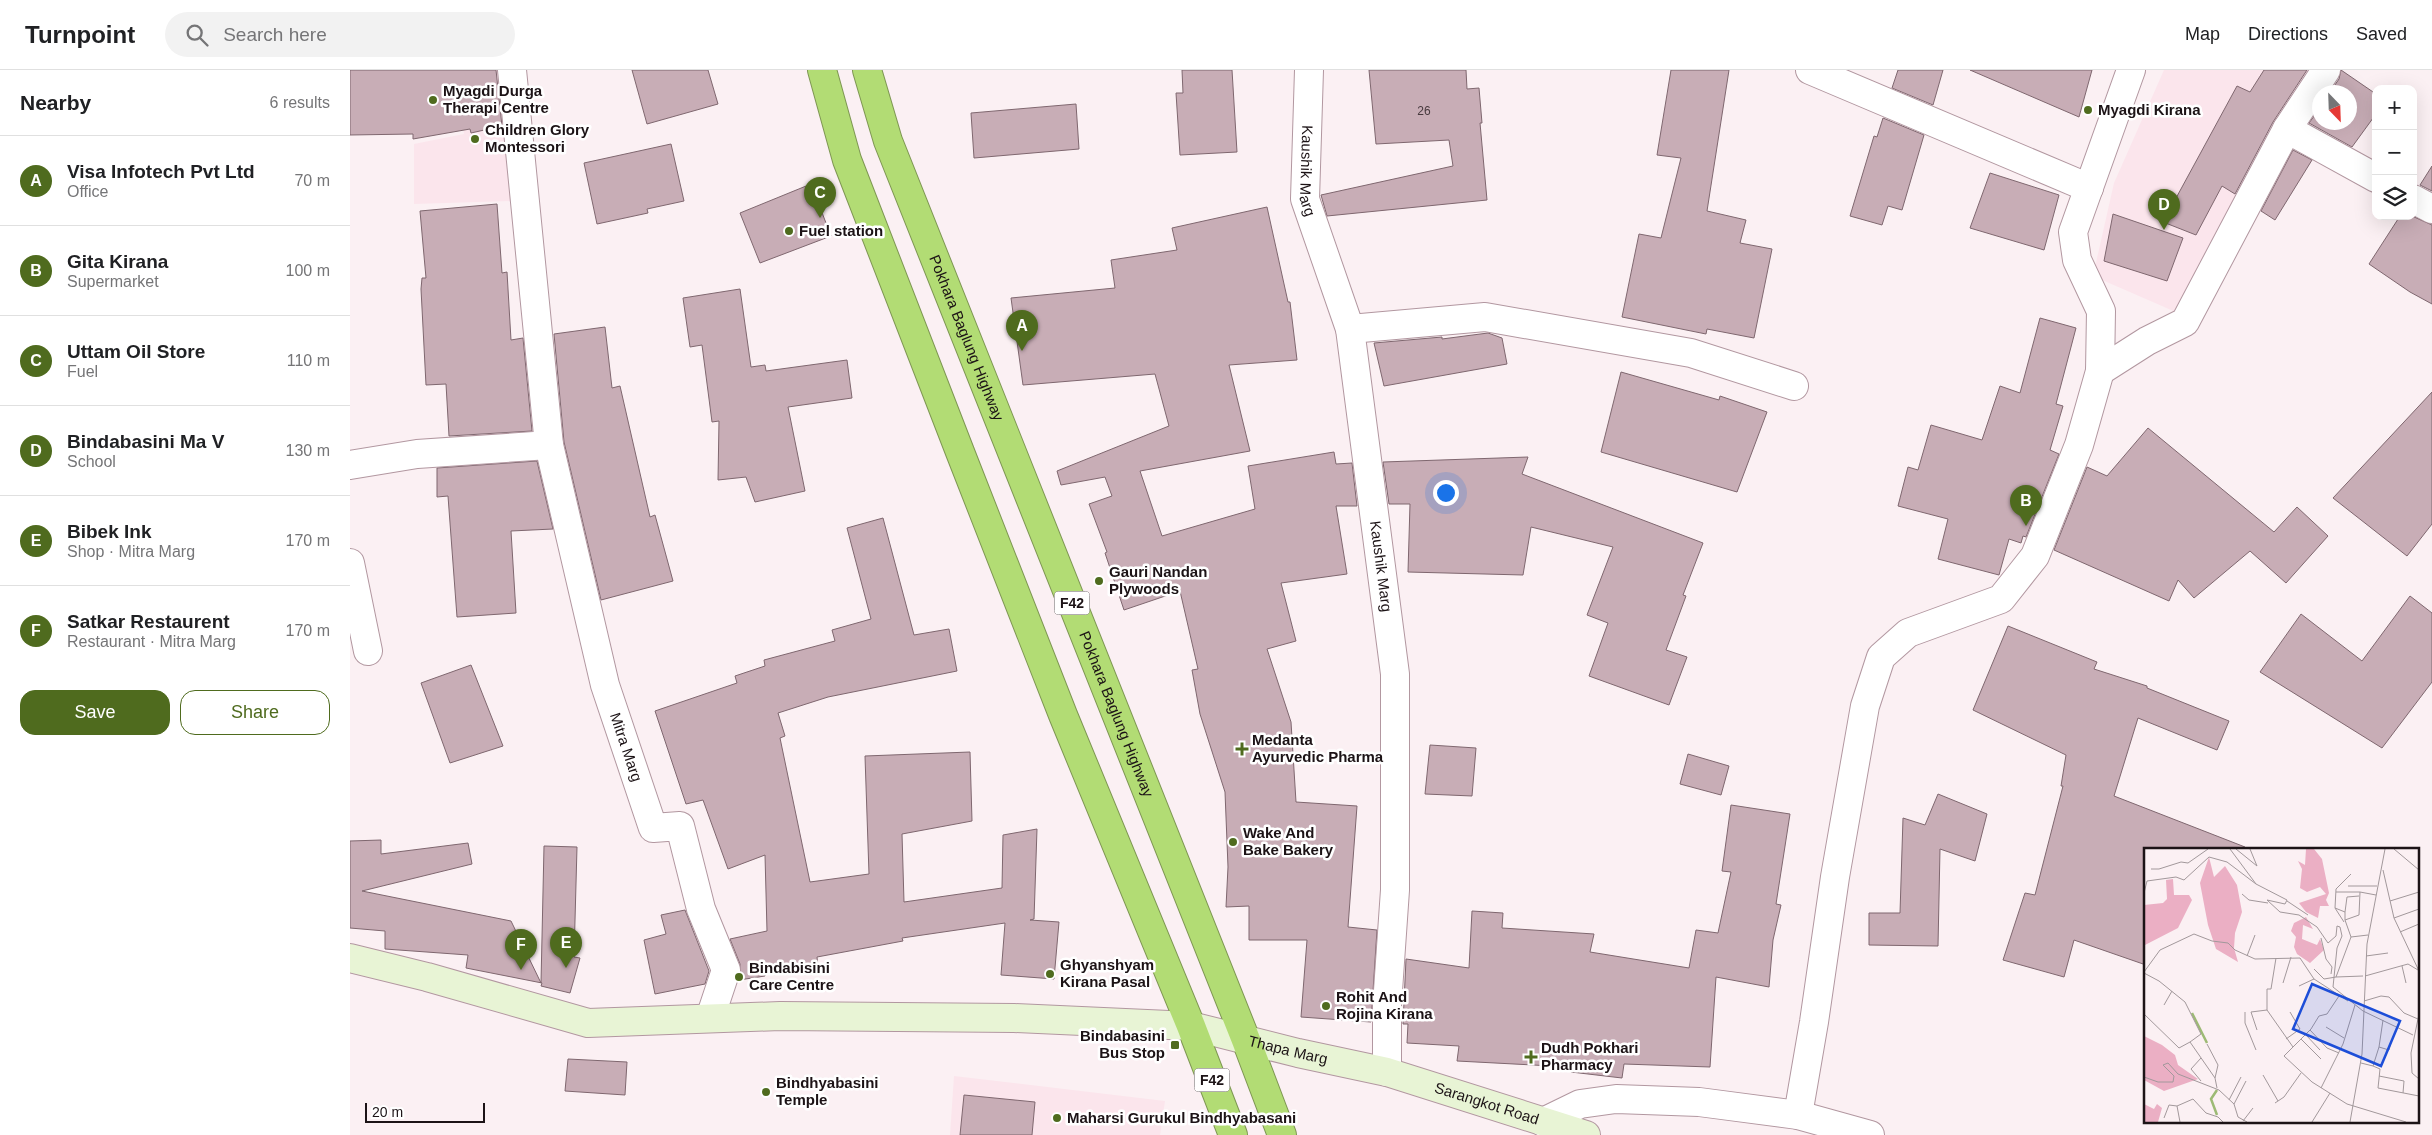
<!DOCTYPE html>
<meta charset="utf-8">
<style>
:root{--surface:#fff;--page:#f2f2f2;--text:#202124;--muted:#757577;--line:#e0e0e0;--accent:#4f6b1e}
body{margin:0;font-family:Helvetica,sans-serif;background:var(--page);color:var(--text)}
.controls{position:absolute;right:15px;top:15px;display:grid;overflow:hidden;border-radius:10px;box-shadow:0 5px 20px #0002}
.controls button{width:45px;height:45px;display:grid;place-items:center;padding:0;border:0;border-bottom:1px solid var(--line);background:var(--surface);color:var(--text);font:25px sans-serif}
.compass{position:absolute;left:1962px;top:15px;width:45px;height:45px;border-radius:50%;background:var(--surface);box-shadow:0 5px 20px #0002;rotate:157deg}
.scale{position:absolute;left:15px;bottom:12px;width:120px;box-sizing:border-box;padding-left:5px;border:2px solid #1c1316;border-top:0;font-size:14px;line-height:18px;white-space:nowrap;color:#1c1316;-webkit-text-stroke:4px #fff;paint-order:stroke}
.you{position:absolute;left:1095px;top:422px;width:18px;height:18px;margin:-12px;border:4px solid #fff;border-radius:50%;background:#1a73e8;box-shadow:0 0 0 8px #1a73e833}
.badge{display:grid;place-items:center;width:32px;height:32px;border-radius:50%;background:var(--accent);color:#fff;font-size:16px;font-weight:700}
.pin{position:absolute;translate:-50% -41px;filter:drop-shadow(0 1px 2px #0008)}
.pin::after{content:'';position:absolute;top:26px;width:18px;height:15px;background:inherit;clip-path:polygon(0 0,100% 0,50% 100%)}
.list{margin:0;padding:0;list-style:none}
h2{display:flex;justify-content:space-between;align-items:center;height:65px;margin:0;padding:0 20px;font-size:21px}
h2 small{font-size:16px;font-weight:400;color:var(--muted)}
.list li{display:grid;grid-template-columns:32px 1fr auto;gap:15px;align-items:center;box-sizing:border-box;height:90px;padding:0 20px;border-top:1px solid var(--line)}
.list b{display:block;font-size:19px;white-space:nowrap}
.list p{margin:0;font-size:16px;white-space:nowrap;color:var(--muted)}
.list em{font-size:16px;font-style:normal;color:var(--muted)}
.actions{display:flex;gap:10px;padding:15px 20px}
.actions a{flex:1;padding:11px 0;border:1px solid var(--accent);border-radius:15px;text-align:center;font-size:18px;color:var(--accent)}
.actions .main{background:var(--accent);color:#fff}
.icon{flex:none;width:28px;height:28px;fill:none;stroke:currentColor;stroke-width:2;stroke-linecap:round;stroke-linejoin:round}
.map{position:relative;flex:none;width:2082px;height:1065px;overflow:hidden}
header{display:flex;align-items:center;gap:30px;box-sizing:border-box;height:70px;padding:0 25px;background:var(--surface);border-bottom:1px solid var(--line)}
header strong{font-size:24px}
nav{display:flex;gap:28px;margin-inline-start:auto;font-size:18px}
.search{width:350px;height:45px;background:var(--page);display:flex;align-items:center;gap:12px;box-sizing:border-box;padding:0 18px;border-radius:28px;color:var(--muted);font-size:19px}
main{display:flex}
aside{flex:1;background:var(--surface)}
.map>svg:first-child{display:block}
.built{fill:#fbe5ec}
.building{fill:#c8adb6;stroke:#7f676f}
.lines{fill:none;stroke-linecap:round;stroke-linejoin:round}
.street-casing{stroke:#b297a0;stroke-width:30}
.secondary-casing{stroke:#b297a0;stroke-width:30}
.highway-casing{stroke:#7e9653;stroke-width:30}
.street{stroke:#fff;stroke-width:28}
.secondary{stroke:#e8f4d5;stroke-width:28}
.highway{stroke:#b2dc74;stroke-width:28}
.poi-dot{fill:#4f6b1e;stroke:#fff;stroke-width:2}
.labels{text-anchor:middle;stroke-width:5;stroke-linejoin:round;paint-order:stroke}
.number-label{font-size:12px;fill:#473a3e}
.shield{fill:#fff;stroke:#605a5c;stroke-width:1}
.shield-label{font-size:14px;font-weight:bold;fill:#1c1316}
.poi-label{font-size:15px;font-weight:bold;fill:#1c1316;stroke:#fff;text-anchor:start}
.street-label{font-size:15px;fill:#1c1316;stroke:#fff}
.inset-river{fill:none;stroke:#9dba75;stroke-width:2.5}
.inset-road{fill:none;stroke:#a2989b;stroke-width:1}
.view{fill:#1d4ed8;fill-opacity:0.15;stroke:#1d4ed8;stroke-width:2.5}
.inset-edge{fill:none;stroke:#1c1316;stroke-width:2.5}
</style>
<header>
<strong>Turnpoint</strong>
<div class="search"><svg class="icon" aria-label="search" viewBox="0 0 24 24"><circle cx="10" cy="10" r="6"/><path d="M15 15l6 6"/></svg>Search here</div>
<nav><a>Map</a><a>Directions</a><a>Saved</a></nav>
</header>
<main>
<aside>
<h2>Nearby<small>6 results</small></h2>
<ul class="list">
<li><span class="badge">A</span><div><b>Visa Infotech Pvt Ltd</b><p>Office</p></div><em>70 m</em></li>
<li><span class="badge">B</span><div><b>Gita Kirana</b><p>Supermarket</p></div><em>100 m</em></li>
<li><span class="badge">C</span><div><b>Uttam Oil Store</b><p>Fuel</p></div><em>110 m</em></li>
<li><span class="badge">D</span><div><b>Bindabasini Ma V</b><p>School</p></div><em>130 m</em></li>
<li><span class="badge">E</span><div><b>Bibek Ink</b><p>Shop · Mitra Marg</p></div><em>170 m</em></li>
<li><span class="badge">F</span><div><b>Satkar Restaurent</b><p>Restaurant · Mitra Marg</p></div><em>170 m</em></li>
</ul>
<div class="actions"><a class="main">Save</a><a>Share</a></div>
</aside>
<div class="map">
<svg width="2082" height="1065" viewBox="0 0 2082 1065">
<rect width="100%" height="100%" fill="#fbf0f3"/>
<path class="built" d="M 104,0 L 150,0 L 164,131 L 64,134 L 64,74 L 114,64 Z
M 1814,0 L 1970,0 L 1828,243 L 1743,206 L 1764,113 Z
M 604,1006 L 815,1031 L 810,1065 L 600,1065 Z"/>
<path class="building" d="M 0,0 L 146,0 L 152,56 L 121,63 L 120,59 L 63,69 L 63,64 L 0,65 Z
M 282,0 L 358,0 L 368,34 L 297,54 Z
M 832,0 L 882,0 L 887,82 L 830,85 L 826,23 L 833,23 Z
M 1019,0 L 1116,0 L 1117,19 L 1129,18 L 1132,53 L 1130,53 L 1137,130 L 977,146 L 971,125 L 1103,96 L 1099,70 L 1026,74 Z
M 1321,0 L 1379,0 L 1357,141 L 1396,150 L 1390,173 L 1422,179 L 1404,268 L 1357,259 L 1356,264 L 1272,247 L 1289,164 L 1311,168 L 1331,88 L 1307,85 Z
M 1548,0 L 1593,0 L 1583,35 L 1542,18 Z
M 1620,0 L 1742,0 L 1729,47 Z
M 1914,0 L 1957,0 L 1923,52 L 1885,124 L 1872,116 L 1846,165 L 1813,152 L 1887,16 L 1900,22 Z
M 1991,0 L 2026,24 L 2026,44 L 2002,77 L 1959,53 L 1970,38 L 1970,52 L 2000,52 L 2000,22 L 1980,22 L 1989,9 Z
M 726,34 L 729,79 L 624,88 L 621,43 Z
M 1533,48 L 1574,65 L 1552,140 L 1538,136 L 1532,155 L 1500,146 L 1524,66 L 1527,67 Z
M 321,74 L 334,131 L 297,139 L 298,143 L 247,154 L 234,93 Z
M 1943,80 L 1962,90 L 1925,150 L 1911,141 Z
M 2082,96 L 2082,121 L 2070,115 Z
M 1640,103 L 1709,125 L 1694,180 L 1620,158 Z
M 461,114 L 481,166 L 410,193 L 390,143 Z
M 147,134 L 152,203 L 157,202 L 161,270 L 173,268 L 182,361 L 99,366 L 96,314 L 76,315 L 71,219 L 72,208 L 76,208 L 70,141 Z
M 917,137 L 938,232 L 940,232 L 947,290 L 879,295 L 900,381 L 790,401 L 812,466 L 905,439 L 898,396 L 984,382 L 986,394 L 1002,393 L 1007,436 L 986,436 L 997,504 L 931,513 L 946,571 L 917,579 L 941,652 L 946,732 L 1007,736 L 998,857 L 1027,860 L 1021,952 L 951,947 L 957,870 L 899,870 L 899,836 L 876,837 L 878,797 L 875,722 L 850,644 L 842,600 L 848,599 L 830,521 L 774,540 L 755,483 L 757,482 L 739,434 L 762,426 L 755,407 L 711,415 L 707,401 L 819,356 L 805,304 L 673,315 L 661,228 L 765,218 L 761,190 L 827,180 L 822,158 Z
M 1763,144 L 1833,168 L 1817,211 L 1754,191 Z
M 2050,146 L 2062,146 L 2082,155 L 2082,234 L 2060,222 L 2019,194 Z
M 390,219 L 401,297 L 415,295 L 416,301 L 497,290 L 502,328 L 438,337 L 455,421 L 405,432 L 396,407 L 368,410 L 369,351 L 362,352 L 352,275 L 340,277 L 333,228 Z
M 1690,248 L 1726,258 L 1706,334 L 1713,336 L 1700,380 L 1709,384 L 1676,467 L 1673,466 L 1671,473 L 1659,469 L 1649,505 L 1588,489 L 1598,449 L 1548,436 L 1558,397 L 1568,400 L 1581,355 L 1632,370 L 1650,316 L 1670,323 Z
M 255,257 L 262,318 L 270,316 L 300,447 L 305,445 L 323,511 L 251,530 L 214,372 L 204,264 Z
M 1138,263 L 1152,268 L 1157,294 L 1034,316 L 1024,273 L 1092,267 L 1092,269 Z
M 1271,302 L 1369,330 L 1370,326 L 1417,342 L 1387,422 L 1251,382 Z
M 2082,322 L 2082,454 L 2057,486 L 1983,428 Z
M 1798,358 L 1924,462 L 1947,437 L 1978,466 L 1936,513 L 1900,481 L 1844,528 L 1828,510 L 1819,531 L 1704,480 L 1737,397 L 1757,406 Z
M 1178,387 L 1172,404 L 1353,473 L 1333,525 L 1336,526 L 1316,580 L 1337,587 L 1319,635 L 1239,606 L 1258,553 L 1237,545 L 1263,477 L 1181,457 L 1173,505 L 1058,502 L 1060,434 L 1039,434 L 1033,392 Z
M 187,391 L 203,459 L 161,461 L 166,543 L 107,547 L 98,426 L 87,427 L 87,398 Z
M 533,448 L 564,565 L 599,559 L 607,601 L 478,627 L 428,643 L 435,666 L 430,668 L 460,812 L 519,804 L 515,686 L 620,682 L 622,751 L 552,764 L 554,832 L 652,818 L 653,765 L 687,759 L 684,849 L 680,850 L 709,852 L 704,909 L 651,905 L 655,853 L 552,868 L 553,871 L 467,887 L 468,897 L 415,904 L 415,906 L 389,910 L 390,894 L 380,869 L 417,861 L 415,785 L 378,799 L 353,730 L 336,734 L 305,641 L 387,613 L 385,606 L 415,596 L 414,590 L 485,571 L 482,560 L 521,549 L 497,458 Z
M 2060,526 L 2082,543 L 2082,612 L 2032,678 L 1910,602 L 1951,544 L 2012,591 Z
M 1658,556 L 1747,592 L 1744,599 L 1797,616 L 1797,618 L 1879,651 L 1867,680 L 1788,648 L 1764,726 L 1895,777 L 1894,779 L 1796,779 L 1796,895 L 1724,870 L 1714,907 L 1653,890 L 1675,823 L 1685,825 L 1713,716 L 1711,716 L 1716,685 L 1623,640 Z
M 121,595 L 153,676 L 100,693 L 71,613 Z
M 1080,675 L 1126,678 L 1122,726 L 1075,724 Z
M 1338,684 L 1379,696 L 1371,725 L 1330,714 Z
M 1588,724 L 1637,744 L 1625,791 L 1590,779 L 1588,876 L 1519,875 L 1519,843 L 1550,843 L 1553,748 L 1575,755 Z
M 1381,735 L 1440,744 L 1426,834 L 1431,835 L 1423,870 L 1419,917 L 1366,907 L 1360,997 L 1274,994 L 1272,1008 L 1221,1002 L 1221,997 L 1107,991 L 1109,976 L 1057,973 L 1058,954 L 1053,954 L 1056,889 L 1119,898 L 1122,841 L 1153,843 L 1152,858 L 1244,864 L 1240,882 L 1339,898 L 1346,860 L 1368,863 L 1381,802 L 1372,801 Z
M 31,770 L 31,784 L 118,773 L 122,794 L 12,821 L 161,851 L 191,913 L 194,776 L 227,777 L 224,887 L 230,888 L 220,923 L 191,916 L 192,913 L 116,898 L 118,885 L 35,879 L 35,861 L 0,858 L 0,771 Z
M 335,840 L 359,901 L 355,914 L 305,924 L 294,870 L 316,864 L 311,845 Z
M 218,989 L 277,992 L 275,1025 L 215,1021 Z
M 614,1025 L 685,1032 L 682,1065 L 610,1065 Z"/>
<g class="lines">
<g class="street-casing">
<g id="street">
<path id="s1" d="M 959,0 L 955,129 L 1000,259 L 1045,604 L 1045,820 L 1037,935 L 1037,1002"/>
<path d="M 1460,0 L 1739,118"/>
<path d="M 1976,0 L 1937,59 L 2026,108"/>
<path d="M 2063,129 L 2082,139"/>
<path d="M 1000,259 L 1135,247 L 1341,283 L 1444,316"/>
<path d="M 1750,301 L 1797,271 L 1835,252 L 1937,59"/>
<path id="s2" d="M 199,375 L 255,615 L 303,758 L 330,756 L 351,839 L 376,900 L 360,948"/>
<path d="M 0,395 L 67,384 L 199,375 L 162,0"/>
<path d="M 0,493 L 18,581"/>
<path d="M 1448,1045 L 1464,952 L 1485,807 L 1515,636 L 1531,587 L 1558,563 L 1651,529 L 1685,486 L 1729,375 L 1750,301 L 1751,241 L 1727,190 L 1723,162 L 1781,0"/>
<path d="M 1193,1052 L 1230,1034 L 1266,1029 L 1294,1030 L 1349,1032 L 1448,1045 L 1520,1065"/>
</g>
</g>
<g class="secondary-casing">
<g id="secondary">
<path id="s3" d="M 0,888 L 77,907 L 238,953 L 430,946 L 664,948 L 841,956 L 948,983 L 1037,1002 L 1236,1065"/>
</g>
</g>
<g class="highway-casing">
<g id="highway">
<path d="M 472,0 L 497,90 L 610,382 L 713,645 L 841,956 L 883,1065"/>
<path id="s4" d="M 517,0 L 538,71 L 896,970 L 932,1065"/>
</g>
</g>
<use href="#street" class="street"/>
<use href="#secondary" class="secondary"/>
<use href="#highway" class="highway"/>
</g>
<g class="poi-dot">
<circle cx="83" cy="30" r="5"/>
<circle cx="1738" cy="40" r="5"/>
<circle cx="125" cy="69" r="5"/>
<circle cx="439" cy="161" r="5"/>
<circle cx="749" cy="511" r="5"/>
<path d="M889.5 671.5h5v5h5v5h-5v5h-5v-5h-5v-5h5z"/>
<circle cx="883" cy="772" r="5"/>
<circle cx="700" cy="904" r="5"/>
<circle cx="389" cy="907" r="5"/>
<circle cx="976" cy="936" r="5"/>
<rect x="820" y="970" width="10" height="10" rx="2.5"/>
<path d="M1178.5 979.5h5v5h5v5h-5v5h-5v-5h-5v-5h5z"/>
<circle cx="416" cy="1022" r="5"/>
<circle cx="707" cy="1048" r="5"/>
</g>
<g class="labels">
<g class="number-label">
<text x="1074" y="45">26</text>
</g>
<g class="shield">
<rect x="704.5" y="521.5" width="35" height="23" rx="4"/>
<rect x="844.5" y="998.5" width="35" height="23" rx="4"/>
</g>
<g class="shield-label">
<text x="722" y="538">F42</text>
<text x="862" y="1015">F42</text>
</g>
<g class="poi-label">
<text x="93" y="26">Myagdi Durga<tspan x="93" dy="17">Therapi Centre</tspan></text>
<text x="1748" y="45">Myagdi Kirana</text>
<text x="135" y="65">Children Glory<tspan x="135" dy="17">Montessori</tspan></text>
<text x="449" y="166">Fuel station</text>
<text x="759" y="507">Gauri Nandan<tspan x="759" dy="17">Plywoods</tspan></text>
<text x="902" y="675">Medanta<tspan x="902" dy="17">Ayurvedic Pharma</tspan></text>
<text x="893" y="768">Wake And<tspan x="893" dy="17">Bake Bakery</tspan></text>
<text x="710" y="900">Ghyanshyam<tspan x="710" dy="17">Kirana Pasal</tspan></text>
<text x="399" y="903">Bindabisini<tspan x="399" dy="17">Care Centre</tspan></text>
<text x="986" y="932">Rohit And<tspan x="986" dy="17">Rojina Kirana</tspan></text>
<text x="815" y="971" text-anchor="end">Bindabasini<tspan x="815" dy="17">Bus Stop</tspan></text>
<text x="1191" y="983">Dudh Pokhari<tspan x="1191" dy="17">Pharmacy</tspan></text>
<text x="426" y="1018">Bindhyabasini<tspan x="426" dy="17">Temple</tspan></text>
<text x="717" y="1053">Maharsi Gurukul Bindhyabasani</text>
</g>
<g class="street-label">
<text dy="5" stroke="none"><textPath href="#s1" startOffset="101">Kaushik Marg</textPath></text>
<text dy="5" stroke="none"><textPath href="#s4" startOffset="286">Pokhara Baglung Highway</textPath></text>
<text dy="5" stroke="none"><textPath href="#s1" startOffset="506">Kaushik Marg</textPath></text>
<text dy="5" stroke="none"><textPath href="#s4" startOffset="691">Pokhara Baglung Highway</textPath></text>
<text dy="5" stroke="none"><textPath href="#s2" startOffset="312">Mitra Marg</textPath></text>
<text dy="5" stroke="none"><textPath href="#s3" startOffset="950">Thapa Marg</textPath></text>
<text dy="5" stroke="none"><textPath href="#s3" startOffset="1156">Sarangkot Road</textPath></text>
</g>
</g>
<g transform="translate(1794 778)">
<rect width="275" height="275" fill="#fbf0f3"/>
<path d="M 162,1 L 170,1 L 178,11 L 185,45 L 182,52 L 185,58 L 176,58 L 174,70 L 162,64 L 155,55 L 182,46 L 176,39 L 163,44 L 156,40 L 158,21 L 154,13 L 161,17 ZM 65,9 L 70,29 L 81,18 L 93,37 L 98,64 L 91,85 L 90,100 L 94,114 L 72,101 L 64,77 L 56,35 ZM 29,31 L 30,47 L 45,47 L 48,52 L 34,80 L 1,97 L 0,57 L 19,55 L 23,51 L 22,32 ZM 162,69 L 169,81 L 159,77 L 158,91 L 173,97 L 176,91 L 180,102 L 166,115 L 153,106 L 150,99 L 152,89 L 147,83 L 150,75 ZM 0,188 L 18,197 L 31,207 L 34,217 L 54,231 L 20,243 L 0,232 ZM 0,256 L 10,261 L 13,256 L 18,260 L 14,274 L 0,274 Z" fill="#ebafc4"/>
<path class="inset-river" d="M 48,165 L 63,195M 73,267 L 67,251 L 73,242"/>
<path class="inset-road" d="M 86,1 L 112,36 L 143,52 L 141,56 L 123,52 L 136,64 L 155,67 L 173,79 L 184,95 L 192,88 L 193,78 L 196,79 L 198,88 L 193,100 L 189,139 L 219,163M 92,1 L 113,18 L 106,1M 250,1 L 275,22M 7,21 L 15,21 L 37,14 L 44,15 L 64,1M 239,22 L 250,70 L 275,123M 207,26 L 192,41 L 191,60 L 201,64 L 201,72 L 215,67 L 216,44 L 232,47M 204,38 L 233,38M 192,44 L 216,44M 0,45 L 3,33 L 32,29 L 40,32 L 65,9 L 83,14 L 112,36M 98,46 L 105,52 L 124,55M 143,53 L 164,67M 246,53 L 275,44M 191,60 L 200,74M 201,64 L 203,49 L 215,48M 250,70 L 275,61M 256,84 L 275,76M 207,89 L 224,87M 177,90 L 182,111 L 188,119 L 187,126M 103,108 L 111,87M 222,108 L 244,105M 258,118 L 262,135M 170,121 L 180,131 L 192,129 L 207,89 L 201,72M 0,124 L 16,102 L 50,86 L 68,93 L 84,95 L 91,102 L 111,111 L 156,110 L 170,131 L 204,153M 0,125 L 15,133 L 41,154 L 57,186 L 46,194 L 71,230 L 73,240M 221,128 L 264,116 L 274,122M 192,129 L 219,128M 139,135 L 147,109M 155,138 L 170,131M 195,148 L 183,166 L 175,168 L 167,181 L 140,208 L 168,234 L 203,256 L 262,274M 220,153 L 237,148 L 245,149 L 260,165 L 274,171M 20,157 L 28,143M 123,162 L 123,141 L 127,141 L 132,110M 219,163 L 269,187M 101,164 L 101,175 L 112,202M 0,166 L 35,200 L 46,194M 275,166 L 267,205 L 268,225 L 275,231M 182,179 L 200,190M 113,182 L 107,164 L 123,162 L 149,199M 166,182 L 183,200 L 195,205M 162,187 L 176,202M 142,191 L 156,181 L 146,164M 157,191 L 177,211M 63,196 L 74,217 L 71,230M 235,199 L 239,172M 57,210 L 47,221 L 57,233M 217,215 L 229,218 L 235,199 L 245,202 L 247,194M 229,218 L 236,221 L 234,240 L 275,248M 119,227 L 134,253M 235,228 L 260,233 L 259,245M 0,229 L 14,234 L 29,234 L 30,228 L 19,217 L 24,215 L 34,226 L 75,242 L 90,256 L 94,269 L 103,274M 177,240 L 199,196 L 211,157M 85,252 L 97,229M 131,255 L 140,249 L 157,225M 90,256 L 102,233M 20,270 L 25,257 L 33,258M 99,273 L 109,260M 36,274 L 33,258 L 49,251 L 62,265 L 74,269 L 79,274M 168,274 L 186,245M 206,274 L 218,206 L 223,96 L 241,1"/>
<path class="view" d="M 168,136 L 256,173 L 237,218 L 149,181 Z"/>
<rect width="275" height="275" class="inset-edge"/>
</g>
</svg>
<div class="controls">
<button>+</button>
<button>−</button>
<button><svg class="icon" aria-label="layers" viewBox="0 0 24 24"><path d="M12 4l9 5-9 5-9-5zM3 14l9 5 9-5"/></svg></button>
</div>
<svg class="compass" viewBox="-18 -18 36 36"><path d="M0-13l5 13h-10z" fill="#e53935"/><path d="M0 13l5-13h-10z" fill="#757577"/></svg>
<div class="scale">20 m</div>
<div class="you"></div>
<div class="pin badge" style="left:672px;top:281px">A</div>
<div class="pin badge" style="left:1676px;top:456px">B</div>
<div class="pin badge" style="left:470px;top:148px">C</div>
<div class="pin badge" style="left:1814px;top:160px">D</div>
<div class="pin badge" style="left:216px;top:898px">E</div>
<div class="pin badge" style="left:171px;top:900px">F</div>
</div>
</main>
